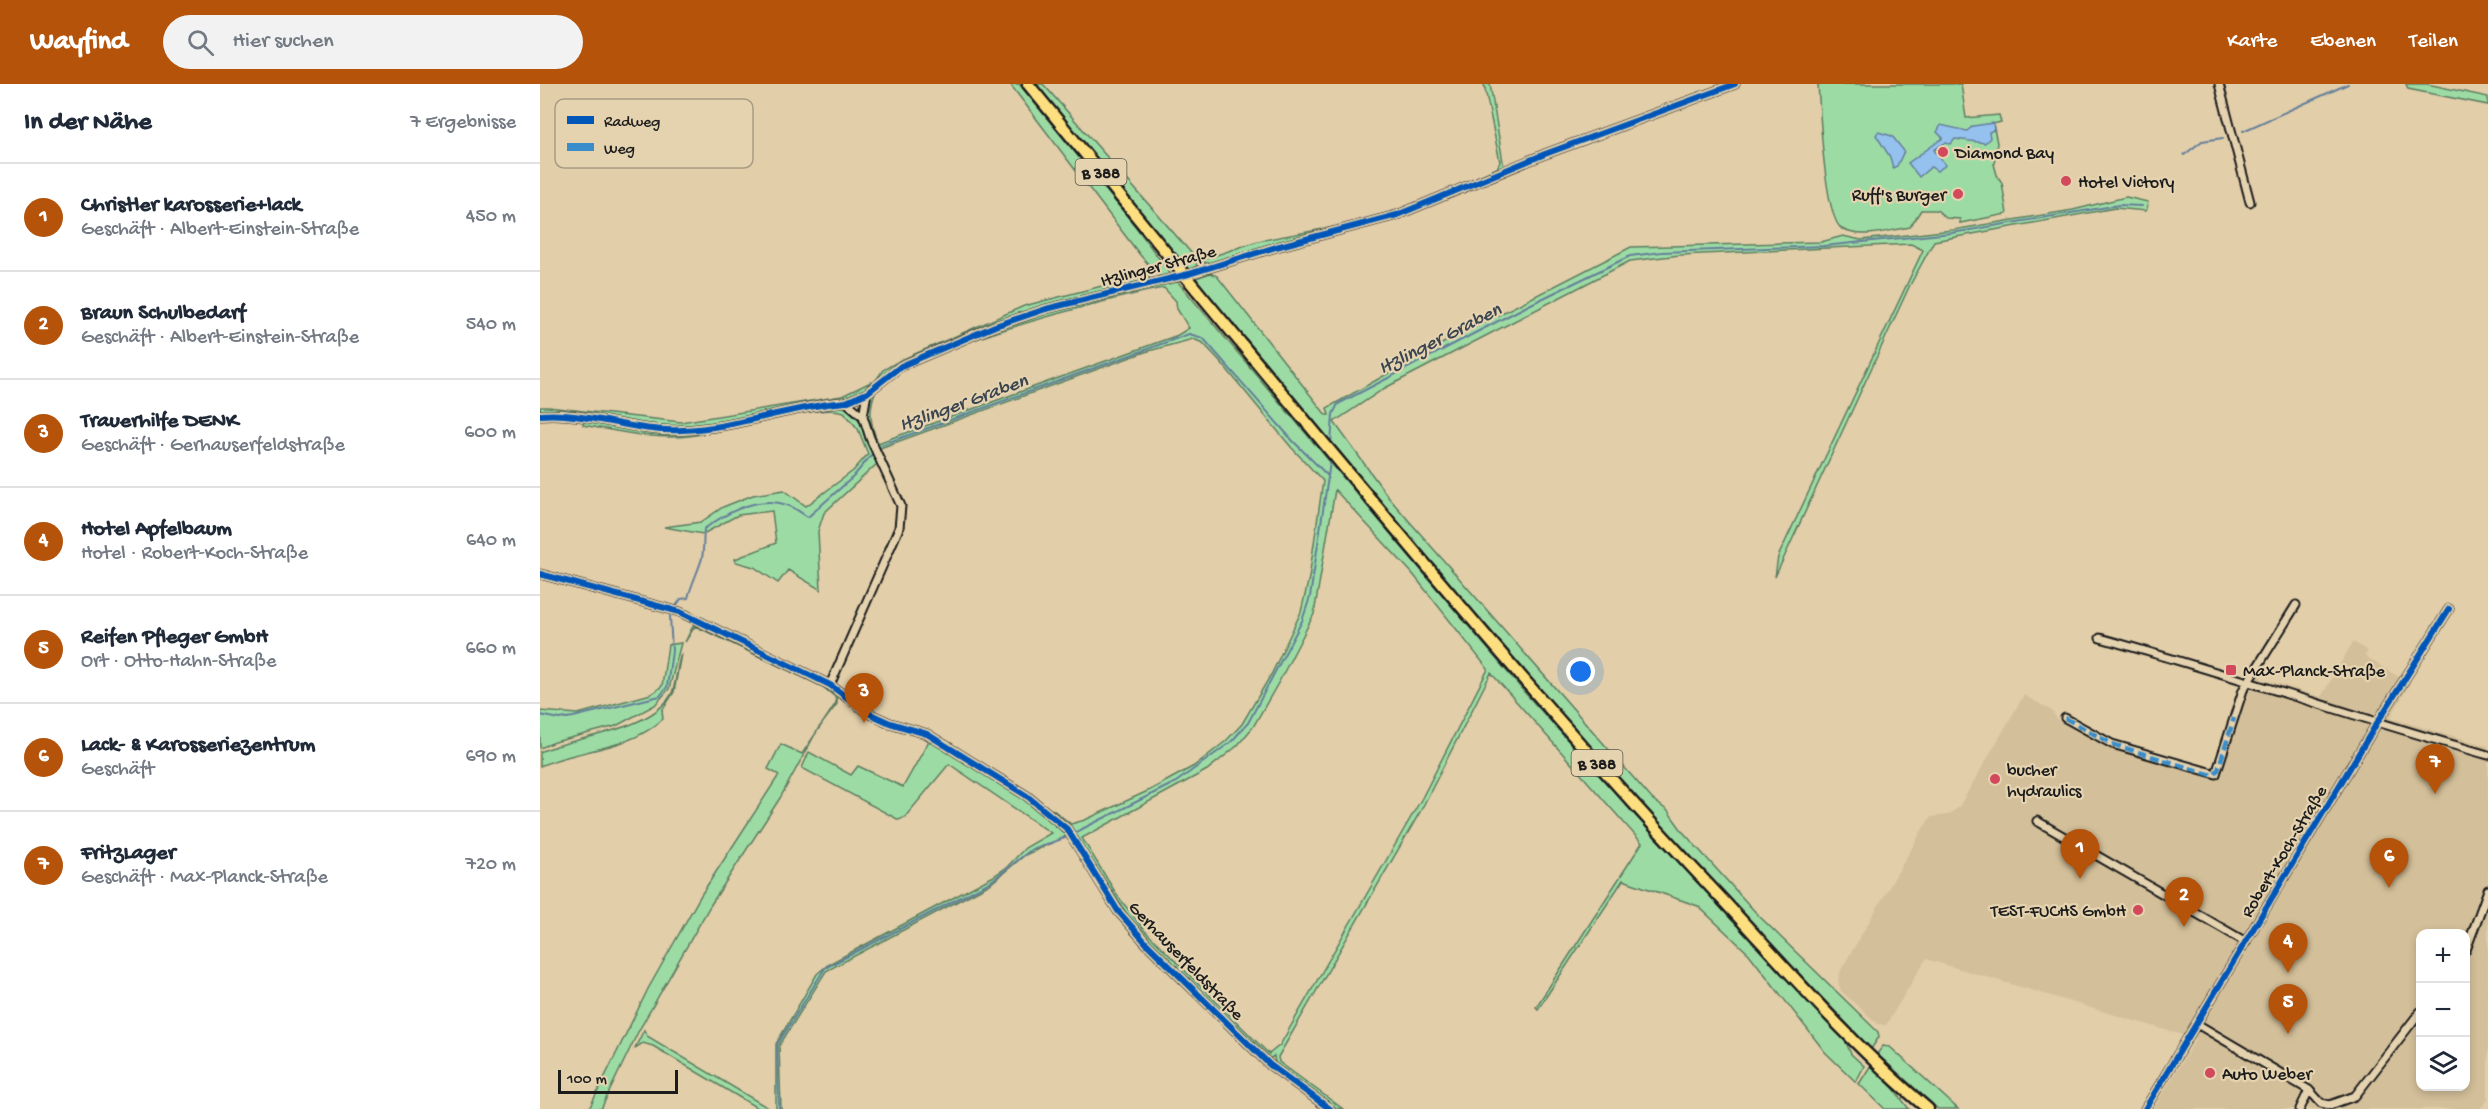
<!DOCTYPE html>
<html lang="de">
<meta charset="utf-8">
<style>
:root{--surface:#fff;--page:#f2f2f3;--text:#1f2937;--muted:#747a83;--line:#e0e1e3;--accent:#b45309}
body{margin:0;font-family:"Gochi Hand",sans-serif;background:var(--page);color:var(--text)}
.controls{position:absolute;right:18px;bottom:18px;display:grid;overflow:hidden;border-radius:12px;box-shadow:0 3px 9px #0003}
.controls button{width:54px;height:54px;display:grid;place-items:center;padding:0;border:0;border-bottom:2px solid var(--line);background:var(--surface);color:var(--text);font:30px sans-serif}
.scale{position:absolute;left:18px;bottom:15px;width:120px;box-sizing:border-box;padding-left:6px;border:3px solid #1c1c1c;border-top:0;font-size:16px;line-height:21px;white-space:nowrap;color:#1c1c1c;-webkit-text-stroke:4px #e5d3b0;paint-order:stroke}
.you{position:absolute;left:1041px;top:588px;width:21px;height:21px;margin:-15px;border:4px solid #fff;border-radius:50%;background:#1a73e8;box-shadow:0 0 0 9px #1a73e833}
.badge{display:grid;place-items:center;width:39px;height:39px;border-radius:50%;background:var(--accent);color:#fff;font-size:20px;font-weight:700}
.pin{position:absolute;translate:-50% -50px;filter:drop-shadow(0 2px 3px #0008)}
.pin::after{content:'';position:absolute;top:32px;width:21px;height:18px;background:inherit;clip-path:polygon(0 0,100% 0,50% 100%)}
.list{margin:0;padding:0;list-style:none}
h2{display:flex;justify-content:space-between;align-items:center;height:78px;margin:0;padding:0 24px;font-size:26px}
h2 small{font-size:20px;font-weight:400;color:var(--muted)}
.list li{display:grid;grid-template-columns:39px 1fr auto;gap:18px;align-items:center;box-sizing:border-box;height:108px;padding:0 24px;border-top:2px solid var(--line)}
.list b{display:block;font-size:22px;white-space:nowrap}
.list p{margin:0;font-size:20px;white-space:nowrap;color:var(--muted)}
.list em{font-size:20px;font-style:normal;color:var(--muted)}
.icon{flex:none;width:33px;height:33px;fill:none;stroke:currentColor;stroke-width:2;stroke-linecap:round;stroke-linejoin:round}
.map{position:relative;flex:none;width:1948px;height:1025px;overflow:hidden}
header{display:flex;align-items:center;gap:36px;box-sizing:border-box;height:84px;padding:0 30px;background:var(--accent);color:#fff}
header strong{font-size:28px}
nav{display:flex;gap:33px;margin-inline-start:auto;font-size:21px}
.search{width:420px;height:54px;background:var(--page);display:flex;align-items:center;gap:15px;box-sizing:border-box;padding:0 21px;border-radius:33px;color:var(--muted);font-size:22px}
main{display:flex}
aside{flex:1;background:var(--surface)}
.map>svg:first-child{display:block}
.built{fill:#d3bf99;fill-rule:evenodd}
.green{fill:#9cdca4;stroke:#5c7c60;stroke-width:1.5;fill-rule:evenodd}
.water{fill:#95c1ee;stroke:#657f9a;stroke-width:1.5}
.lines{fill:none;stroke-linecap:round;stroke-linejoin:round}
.stream{stroke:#657f9a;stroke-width:2}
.minor-casing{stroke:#1c1c1c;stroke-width:11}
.primary-casing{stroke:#1c1c1c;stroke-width:15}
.minor{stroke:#e5d3b0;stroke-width:7}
.primary{stroke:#fddf80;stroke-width:10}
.primary-bridge-casing{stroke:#1c1c1c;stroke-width:15;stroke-linecap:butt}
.primary-bridge{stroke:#fddf80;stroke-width:10}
.quiet{stroke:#388dca;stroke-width:4.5;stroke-dasharray:9 4.5;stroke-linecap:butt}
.cycleway-casing{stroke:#e5d3b0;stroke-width:10}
.cycleway{stroke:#0057b8;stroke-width:6}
.poi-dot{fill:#d1495b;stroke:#e5d3b0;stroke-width:2}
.labels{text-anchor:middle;stroke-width:4.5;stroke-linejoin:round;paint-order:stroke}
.shield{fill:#e5d3b0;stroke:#585348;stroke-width:1.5}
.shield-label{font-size:16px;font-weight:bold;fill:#1c1c1c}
.poi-label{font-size:18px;fill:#1c1c1c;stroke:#e5d3b0;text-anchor:start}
.street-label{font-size:18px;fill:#1c1c1c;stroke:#e5d3b0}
.water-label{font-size:20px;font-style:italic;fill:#3a4550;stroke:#e5d3b0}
.key{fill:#e5d3b0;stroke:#a99c84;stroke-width:1.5}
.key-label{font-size:16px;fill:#1c1c1c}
</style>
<header>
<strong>Wayfind</strong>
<div class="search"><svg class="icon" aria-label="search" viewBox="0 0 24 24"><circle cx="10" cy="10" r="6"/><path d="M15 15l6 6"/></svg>Hier suchen</div>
<nav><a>Karte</a><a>Ebenen</a><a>Teilen</a></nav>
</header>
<main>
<aside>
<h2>In der Nähe<small>7 Ergebnisse</small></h2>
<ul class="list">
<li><span class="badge">1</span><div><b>Christler karosserie+lack</b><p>Geschäft · Albert-Einstein-Straße</p></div><em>450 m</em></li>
<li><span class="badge">2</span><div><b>Braun Schulbedarf</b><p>Geschäft · Albert-Einstein-Straße</p></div><em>540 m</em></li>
<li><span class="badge">3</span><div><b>Trauerhilfe DENK</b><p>Geschäft · Gerhauserfeldstraße</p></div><em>600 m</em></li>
<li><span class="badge">4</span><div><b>Hotel Apfelbaum</b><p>Hotel · Robert-Koch-Straße</p></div><em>640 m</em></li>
<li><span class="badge">5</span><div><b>Reifen Pfleger GmbH</b><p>Ort · Otto-Hahn-Straße</p></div><em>660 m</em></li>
<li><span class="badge">6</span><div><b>Lack- &amp; Karosseriezentrum</b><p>Geschäft</p></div><em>690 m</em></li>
<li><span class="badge">7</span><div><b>FritzLager</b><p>Geschäft · Max-Planck-Straße</p></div><em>720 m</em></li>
</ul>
</aside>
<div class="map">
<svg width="1948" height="1025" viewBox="0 0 1948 1025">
<rect width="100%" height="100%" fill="#e2cea9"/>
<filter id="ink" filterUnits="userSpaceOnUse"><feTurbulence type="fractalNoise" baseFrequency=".0167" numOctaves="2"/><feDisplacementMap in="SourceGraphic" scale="12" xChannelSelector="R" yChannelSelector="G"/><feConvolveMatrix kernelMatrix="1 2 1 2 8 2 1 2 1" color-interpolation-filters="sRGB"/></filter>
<g filter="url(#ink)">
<path class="built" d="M 1813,558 L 1828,567 L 1825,572 L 1829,575 L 1870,600 L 1850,634 L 1948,662 L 1948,1016 L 1940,1025 L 1613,1025 L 1656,955 L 1386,875 L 1346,941 L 1338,940 L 1301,907 L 1298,897 L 1301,886 L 1384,743 L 1391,733 L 1408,731 L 1419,723 L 1484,611 L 1512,627 L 1517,635 L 1569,663 L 1680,695 L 1710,600 L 1721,590 L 1722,595 L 1781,613 ZM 1880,850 L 1926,850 L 1926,1002 L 1880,1002 Z"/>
<path class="green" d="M 470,0 L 479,0 L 596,143 L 631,191 L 620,193 L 600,171 Z
M 493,0 L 503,0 L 653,171 L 657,182 L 649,186 L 640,174 L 637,175 Z
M 944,0 L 950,0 L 964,84 L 870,124 L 669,181 L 662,176 L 718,157 L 811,140 L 871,122 L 957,84 L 960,78 Z
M 1278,0 L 1421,0 L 1426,34 L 1459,31 L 1461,38 L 1453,40 L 1457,59 L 1454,80 L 1457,91 L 1462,99 L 1467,130 L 1420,139 L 1420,135 L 1406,134 L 1397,126 L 1381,126 L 1370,143 C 1350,146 1321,156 1302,145 C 1284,134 1280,24 1278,0 Z
M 1866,0 L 1887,0 L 1948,13 L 1948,21 L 1868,5 Z
M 1586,113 L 1608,118 L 1606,127 L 1575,124 L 1394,157 L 1369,203 L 1235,493 L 1238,473 L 1383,166 L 1371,160 L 1140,171 L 1090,177 L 845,304 L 794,338 L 849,414 L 1112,715 L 1128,727 L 1143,748 L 1219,832 L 1338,948 L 1339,953 L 1331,965 L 1112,735 L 903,496 L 662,204 L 656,194 L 670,189 L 677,192 L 786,331 L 789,331 L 787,324 L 886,268 L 1091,163 L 1281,158 L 1303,152 L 1321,156 L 1413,146 L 1533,126 Z
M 609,190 L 609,194 L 602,199 C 522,217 400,246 336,296 L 343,286 L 359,277 L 484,222 Z
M 638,198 L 985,609 L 1116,754 L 1304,954 L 1311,970 L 1324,982 L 1316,998 L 1285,968 L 1209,870 L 1158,822 L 1083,796 L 998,925 L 996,923 L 1102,759 L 951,589 L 880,728 L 738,973 L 739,978 L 803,1025 C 785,1025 750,992 735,979 L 734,972 L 729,975 L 594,841 L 535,751 L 512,725 L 531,740 L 545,736 L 610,706 L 654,682 L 686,657 L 702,640 L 732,589 L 761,528 L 769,494 L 783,397 L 751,363 L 680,277 L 663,259 L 653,255 L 605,268 L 340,364 L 355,398 C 343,376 320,345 328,318 C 344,265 583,206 638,198 ZM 624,204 L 636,217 L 637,225 L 649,244 L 638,251 L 338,359 C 330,340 328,325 336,306 C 352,270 580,211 624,204 ZM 795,406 L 872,489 L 948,585 L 882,714 L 740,961 L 729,970 L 604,846 L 577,811 L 542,754 L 667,686 L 697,662 L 713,643 L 741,594 L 774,530 Z
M 331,298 L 324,306 L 299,316 L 168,341 L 129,344 L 0,329 L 0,323 L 8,323 L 141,338 L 302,312 Z
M 303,321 L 320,337 L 339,378 L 284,429 L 278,447 L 281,506 L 248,486 L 238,499 L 214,483 L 196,478 L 195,475 L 236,459 L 232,427 L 198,431 L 163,450 L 124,443 L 161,438 L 183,423 L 213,411 L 244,406 L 266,422 L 313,387 L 328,370 L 318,345 L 304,328 C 277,319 184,348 149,352 C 113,356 78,347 43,341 L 44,337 L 128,349 Z
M 154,540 L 279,599 L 297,611 L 297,620 L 278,645 L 240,714 L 170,822 L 98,948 L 61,1025 L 49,1025 L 108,905 L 161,811 L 239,691 L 228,685 L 241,660 L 262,670 L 296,619 L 295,613 L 283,603 L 155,542 L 145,558 Z
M 141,559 L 129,605 L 115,621 L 76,642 L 15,658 L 0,664 L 0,627 L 38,630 L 111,610 L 122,602 L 128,561 Z
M 141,570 L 134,608 L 122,627 L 123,635 C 88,667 41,664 0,682 L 0,668 C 35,652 109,648 131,611 C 137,599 136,583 141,570 Z
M 390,655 L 496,722 L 527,752 L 485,771 L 450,800 L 286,887 L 239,962 L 241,1025 L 236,1025 L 236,960 L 277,890 L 289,880 L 452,793 L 467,783 L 485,764 L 511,749 L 409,680 L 365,733 L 359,736 L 262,684 L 269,668 L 311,691 L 318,682 L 363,703 Z
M 104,946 L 107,952 L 230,1025 L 219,1025 L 113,962 L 103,959 L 95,964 Z
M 1343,962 L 1350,963 L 1418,1025 L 1398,1025 L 1337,970 Z
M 1331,981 L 1354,1005 L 1369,1025 L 1345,1025 L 1319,1000 Z"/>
<path class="water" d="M 1453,39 L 1454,46 L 1449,48 L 1450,54 L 1445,59 L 1415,55 L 1411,60 L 1405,59 L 1394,66 L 1406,81 L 1397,87 L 1391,83 L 1379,93 L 1368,79 L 1403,54 L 1397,48 L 1401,41 L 1427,47 L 1433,42 Z
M 1338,48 L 1352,52 L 1364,67 L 1357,82 L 1353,84 L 1350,73 L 1336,51 Z"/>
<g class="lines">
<path class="stream" d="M 1703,47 L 1808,0
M 1644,71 L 1662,57 L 1683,54
M 341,361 L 649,250 L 663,254 L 753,357 L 788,392 L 791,372
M 791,361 L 793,330 L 798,320 L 989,221 L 1090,172 L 1122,168 L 1283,162 L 1412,149 L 1579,121 L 1602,122
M 136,522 L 141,515 L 148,514 C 151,501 158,488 162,474 C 164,465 163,454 164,445 C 186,429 219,411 247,421 C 254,423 261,429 268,433 L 313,393 L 332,370
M 0,631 L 20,635 L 33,633 L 120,612 L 127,603 L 132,567 L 130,532
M 536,748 L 636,698 L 691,658 L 708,639 L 762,537 L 770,513 L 788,393
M 239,1025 L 237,961 L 285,884 L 450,798 L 492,765 L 525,754"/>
<g class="minor-casing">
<path id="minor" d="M 1679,0 L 1710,118
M 306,318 L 323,332
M 0,331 C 48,327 94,349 142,346 C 197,344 251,322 306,318 L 327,309 L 361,282 L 455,242 L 506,225 L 649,190 L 736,163 L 857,131 L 1005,70 L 1195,0
M 0,490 L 140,528 L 290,601 L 328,629 L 350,639 L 387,650 L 487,712 L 527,745 L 578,827 L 607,860 L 730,981 L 790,1025
M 1560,554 C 1690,590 1818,634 1948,671
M 290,601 L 359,444 L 361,422 L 330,354 L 323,332 L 327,309
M 1525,634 L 1572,660 L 1676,690 L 1703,606 L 1756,521
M 1497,737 L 1706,858
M 1926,866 L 1948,806
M 1657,940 L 1769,1006 L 1781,1019 L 1790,1021 L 1815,1012 L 1880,928
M 1605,1025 L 1837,639 L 1909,525
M 1760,1025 L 1769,1006"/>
</g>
<g class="primary-casing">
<path id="primary" d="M 488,0 L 633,177
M 656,205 C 827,411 996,618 1179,812 C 1246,884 1312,962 1388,1025"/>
</g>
<use href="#minor" class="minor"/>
<use href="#primary" class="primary"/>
<g class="primary-bridge-casing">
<path id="primary-bridge" d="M 633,177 L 656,205"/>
</g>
<use href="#primary-bridge" class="primary-bridge"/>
<path class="quiet" d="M 1525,634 L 1572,660 L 1672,691 L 1678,686 L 1694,634"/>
<g class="cycleway-casing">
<path id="cycleway" d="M 0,331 C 48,327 94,349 142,346 C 197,344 251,322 306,318 L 327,309 L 361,282 L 455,242 L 506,225 L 649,190 L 736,163 L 857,131 L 1005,70 L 1195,0
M 0,490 L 140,528 L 290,601 L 328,629 L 350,639 L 387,650 L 487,712 L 527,745 L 578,827 L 607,860 L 730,981 L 790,1025
M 1605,1025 L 1837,639 L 1909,525"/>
</g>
<use href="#cycleway" class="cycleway"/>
</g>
</g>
<g class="poi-dot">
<circle cx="1403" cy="68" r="6"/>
<circle cx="1526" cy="97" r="6"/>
<circle cx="1418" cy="110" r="6"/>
<rect x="1685" y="580" width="12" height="12" rx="3"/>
<circle cx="1455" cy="695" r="6"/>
<circle cx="1598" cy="826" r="6"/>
<circle cx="1670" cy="989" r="6"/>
</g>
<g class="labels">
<g class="shield">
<rect x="535.5" y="75" width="51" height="26" rx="4.5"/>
<rect x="1031.5" y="666" width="51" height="26" rx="4.5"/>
</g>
<g class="shield-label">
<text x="561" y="94">B 388</text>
<text x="1057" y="685">B 388</text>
</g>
<g class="poi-label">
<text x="1415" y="74">Diamond Bay</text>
<text x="1538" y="103">Hotel Victory</text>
<text x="1406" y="116" text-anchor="end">Ruff's Burger</text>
<text x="1703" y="592">Max-Planck-Straße</text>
<text x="1467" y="691">bucher<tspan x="1467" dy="21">hydraulics</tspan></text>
<text x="1586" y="832" text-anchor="end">TEST-FUCHS GmbH</text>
<text x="1682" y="995">Auto Weber</text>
</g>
<g class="street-label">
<text transform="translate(618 181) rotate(-15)" y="6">Itzlinger Straße</text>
<text transform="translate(1743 767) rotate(-59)" y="6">Robert-Koch-Straße</text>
<text transform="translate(647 876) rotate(46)" y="6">Gerhauserfeldstraße</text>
</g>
<g class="water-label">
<text transform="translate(899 253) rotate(-27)" y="7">Itzlinger Graben</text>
<text transform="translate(423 317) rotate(-20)" y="7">Itzlinger Graben</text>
</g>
</g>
<rect x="15" y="15" width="198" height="69" rx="9" class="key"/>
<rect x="27" y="32" width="27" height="8" fill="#0057b8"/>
<rect x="27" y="59" width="27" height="8" fill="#388dca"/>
<g class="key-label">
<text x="64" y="42">Radweg</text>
<text x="64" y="69">Weg</text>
</g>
</svg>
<div class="controls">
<button>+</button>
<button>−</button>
<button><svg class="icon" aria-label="layers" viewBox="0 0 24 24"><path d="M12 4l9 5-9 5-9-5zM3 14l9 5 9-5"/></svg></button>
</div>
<div class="scale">100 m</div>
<div class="you"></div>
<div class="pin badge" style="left:1540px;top:795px">1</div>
<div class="pin badge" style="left:1644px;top:843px">2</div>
<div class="pin badge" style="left:324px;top:639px">3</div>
<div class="pin badge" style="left:1748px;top:889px">4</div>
<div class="pin badge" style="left:1748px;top:950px">5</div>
<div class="pin badge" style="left:1849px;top:804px">6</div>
<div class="pin badge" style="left:1895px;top:710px">7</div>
</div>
</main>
